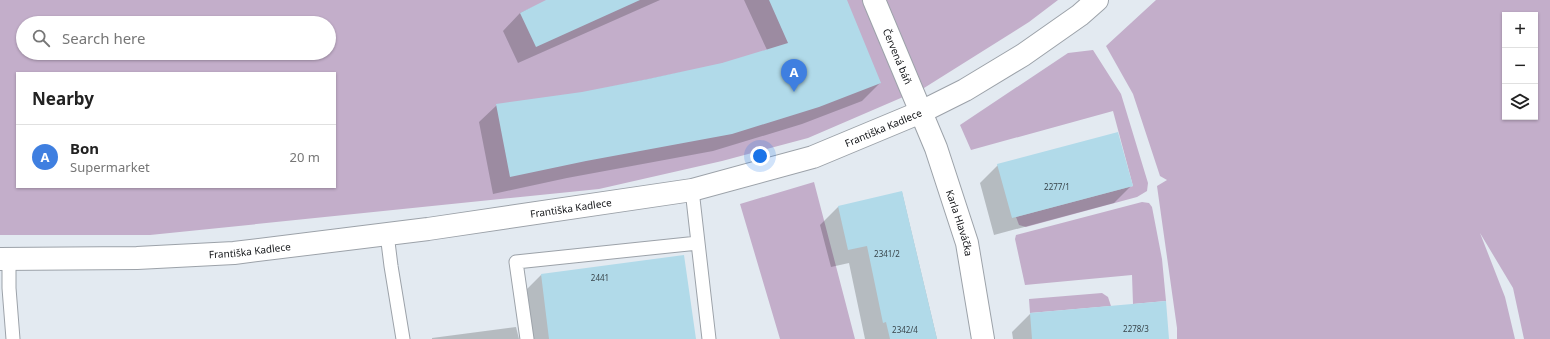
<!DOCTYPE html>
<meta charset="utf-8">
<style>
:root{--surface:#fff;--page:#f6f6f6;--text:#222;--muted:#767676;--line:#e0e0e0;--accent:#706330}
body{margin:0;font-family:"Noto Sans",sans-serif;background:var(--page);color:var(--text)}
.controls{position:absolute;right:12px;top:12px;display:grid;overflow:hidden;border-radius:0px;box-shadow:0 1px 3px #0004}
.controls button{width:36px;height:36px;display:grid;place-items:center;padding:0;border:0;border-bottom:1px solid var(--line);background:var(--surface);color:var(--text);font:20px sans-serif}
.you{position:absolute;left:760px;top:156px;width:14px;height:14px;margin:-10px;border:3px solid #fff;border-radius:50%;background:#1a73e8;box-shadow:0 0 0 6px #1a73e833}
.badge{display:grid;place-items:center;width:26px;height:26px;border-radius:50%;background:var(--accent);color:#fff;font-size:13px;font-weight:700}
.pin{position:absolute;translate:-50% -33px;filter:drop-shadow(0 1px 2px #0008)}
.pin::after{content:'';position:absolute;top:21px;width:14px;height:12px;background:inherit;clip-path:polygon(0 0,100% 0,50% 100%)}
.list{margin:0;padding:0;list-style:none}
h2{display:flex;justify-content:space-between;align-items:center;height:52px;margin:0;padding:0 16px;font-size:17px}
h2 small{font-size:13px;font-weight:400;color:var(--muted)}
.list li{display:grid;grid-template-columns:26px 1fr auto;gap:12px;align-items:center;box-sizing:border-box;height:64px;padding:0 16px;border-top:1px solid var(--line)}
.list b{display:block;font-size:15px;white-space:nowrap}
.list p{margin:0;font-size:13px;white-space:nowrap;color:var(--muted)}
.list em{font-size:13px;font-style:normal;color:var(--muted)}
.icon{flex:none;width:22px;height:22px;fill:none;stroke:currentColor;stroke-width:2;stroke-linecap:round;stroke-linejoin:round}
.map{position:relative;flex:none;width:1550px;height:339px;overflow:hidden}
.search{position:absolute;background:var(--surface);box-shadow:0 1px 3px #0004;left:16px;top:16px;width:320px;height:44px;display:flex;align-items:center;gap:10px;box-sizing:border-box;padding:0 14px;border-radius:22px;color:var(--muted);font-size:15px}
.panel{position:absolute;background:var(--surface);box-shadow:0 1px 3px #0004;left:16px;top:72px;width:320px;height:116px;border-radius:0px}
.map>svg:first-child{display:block}
.green{fill:#c3aeca;fill-rule:evenodd}
.shadow{fill:#0003}
.building{fill:#b1dae9}
.lines{fill:none;stroke-linecap:round;stroke-linejoin:round}
.service-casing{stroke:#9ca2a9;stroke-width:15}
.minor-casing{stroke:#9ca2a9;stroke-width:24}
.service{stroke:#fff;stroke-width:13}
.minor{stroke:#fff;stroke-width:22}
.labels{text-anchor:middle;stroke-width:3;stroke-linejoin:round;paint-order:stroke}
.number-label{font-size:8px;fill:#39454b}
.street-label{font-size:10px;fill:#111316;stroke:#fff}
</style>
<div class="map">
<svg width="1550" height="339" viewBox="0 0 1550 339">
<rect width="100%" height="100%" fill="#e3eaf1"/>
<path class="green" d="M 0,0 L 1058,0 L 1029,22 L 924,88 L 808,138 L 722,161 L 599,189 L 150,235 L 0,235 ZM 23,23 L 329,23 L 329,53 L 23,53 ZM 17,73 L 335,73 L 335,187 L 17,187 Z
M 1156,0 L 1550,0 L 1550,339 L 1524,339 L 1513,288 L 1480,233 L 1505,297 L 1515,339 L 1177,339 L 1177,328 L 1157,186 L 1167,180 L 1160,176 L 1133,94 L 1106,46 ZM 1505,15 L 1535,15 L 1535,117 L 1505,117 Z
M 1093,50 L 1121,94 L 1148,183 L 1147,191 L 1137,197 L 1026,227 L 1019,225 L 1016,217 L 1133,186 L 1113,111 L 971,150 L 960,125 L 1068,53 Z
M 814,182 L 855,339 L 780,339 L 740,204 Z
M 1142,202 L 1149,203 L 1152,207 L 1162,259 L 1166,301 L 1133,304 L 1132,275 L 1025,285 L 1015,239 L 1016,235 Z
M 1102,293 L 1108,297 L 1111,306 L 1030,313 L 1029,299 Z"/>
<path class="shadow" d="M 549,0 L 660,0 L 518,63 L 503,31 L 520,13 Z
M 744,0 L 845,0 L 880,83 L 862,101 L 802,124 L 713,151 L 567,178 L 493,194 L 479,122 L 497,105 L 582,93 L 722,64 L 767,50 Z
M 998,165 L 1132,185 L 1114,203 L 994,235 L 980,183 Z
M 902,192 L 937,339 L 865,339 L 849,263 L 831,267 L 820,225 L 838,207 Z
M 541,275 L 695,339 L 520,339 L 532,327 L 527,289 Z
M 1165,302 L 1168,339 L 1013,339 L 1012,332 L 1030,314 Z
M 516,327 L 519,339 L 432,339 L 432,338 Z"/>
<path class="building" d="M 546,0 L 640,0 L 536,47 L 520,13 Z
M 769,0 L 847,0 L 881,83 L 819,107 L 732,134 L 586,161 L 510,177 L 496,104 L 582,92 L 648,79 L 722,63 L 788,43 Z
M 1118,132 L 1133,186 L 1012,218 L 997,164 Z
M 902,191 L 909,221 L 937,339 L 890,339 L 886,322 L 883,323 L 867,246 L 848,250 L 838,206 Z
M 684,255 L 696,339 L 549,339 L 541,274 Z
M 1166,301 L 1169,339 L 1032,339 L 1030,313 Z"/>
<g class="lines">
<g class="service-casing">
<path id="service" d="M 692,190 L 709,339
M 387,234 L 391,266 L 403,339
M 9,260 L 9,288 L 13,339
M 527,339 L 516,262 L 698,243"/>
</g>
<g class="minor-casing">
<g id="minor">
<path id="s1" d="M 874,0 L 936,148 L 967,243 L 983,339"/>
<path id="s2" d="M 0,259 L 137,258 L 234,253 L 428,229 L 692,190 L 813,157 L 921,112 L 965,90 L 1023,55 L 1080,15 L 1097,0"/>
</g>
</g>
<use href="#service" class="service"/>
<use href="#minor" class="minor"/>
</g>
<g class="labels">
<g class="number-label">
<text x="1057" y="190">2277/1</text>
<text x="887" y="257">2341/2</text>
<text x="600" y="281">2441</text>
<text x="1136" y="332">2278/3</text>
<text x="905" y="333">2342/4</text>
</g>
<g class="street-label">
<text dy="4" stroke="none"><textPath href="#s1" startOffset="61">Červená báň</textPath></text>
<text dy="4" stroke="none"><textPath href="#s2" startOffset="898">Františka Kadlece</textPath></text>
<text dy="4" stroke="none"><textPath href="#s2" startOffset="574">Františka Kadlece</textPath></text>
<text dy="4" stroke="none"><textPath href="#s1" startOffset="239">Karla Hlaváčka</textPath></text>
<text dy="4" stroke="none"><textPath href="#s2" startOffset="250">Františka Kadlece</textPath></text>
</g>
</g>
</svg>
<div class="controls">
<button>+</button>
<button>−</button>
<button><svg class="icon" aria-label="layers" viewBox="0 0 24 24"><path d="M12 4l9 5-9 5-9-5zM3 14l9 5 9-5"/></svg></button>
</div>
<div class="you"></div>
<div class="pin badge" style="left:794px;top:92px;background:#3f7fe0">A</div>
<div class="search"><svg class="icon" aria-label="search" viewBox="0 0 24 24"><circle cx="10" cy="10" r="6"/><path d="M15 15l6 6"/></svg>Search here</div>
<section class="panel">
<h2>Nearby<small></small></h2>
<ul class="list">
<li><span class="badge" style="background:#3f7fe0">A</span><div><b>Bon</b><p>Supermarket</p></div><em>20 m</em></li>
</ul>
</section>
</div>
